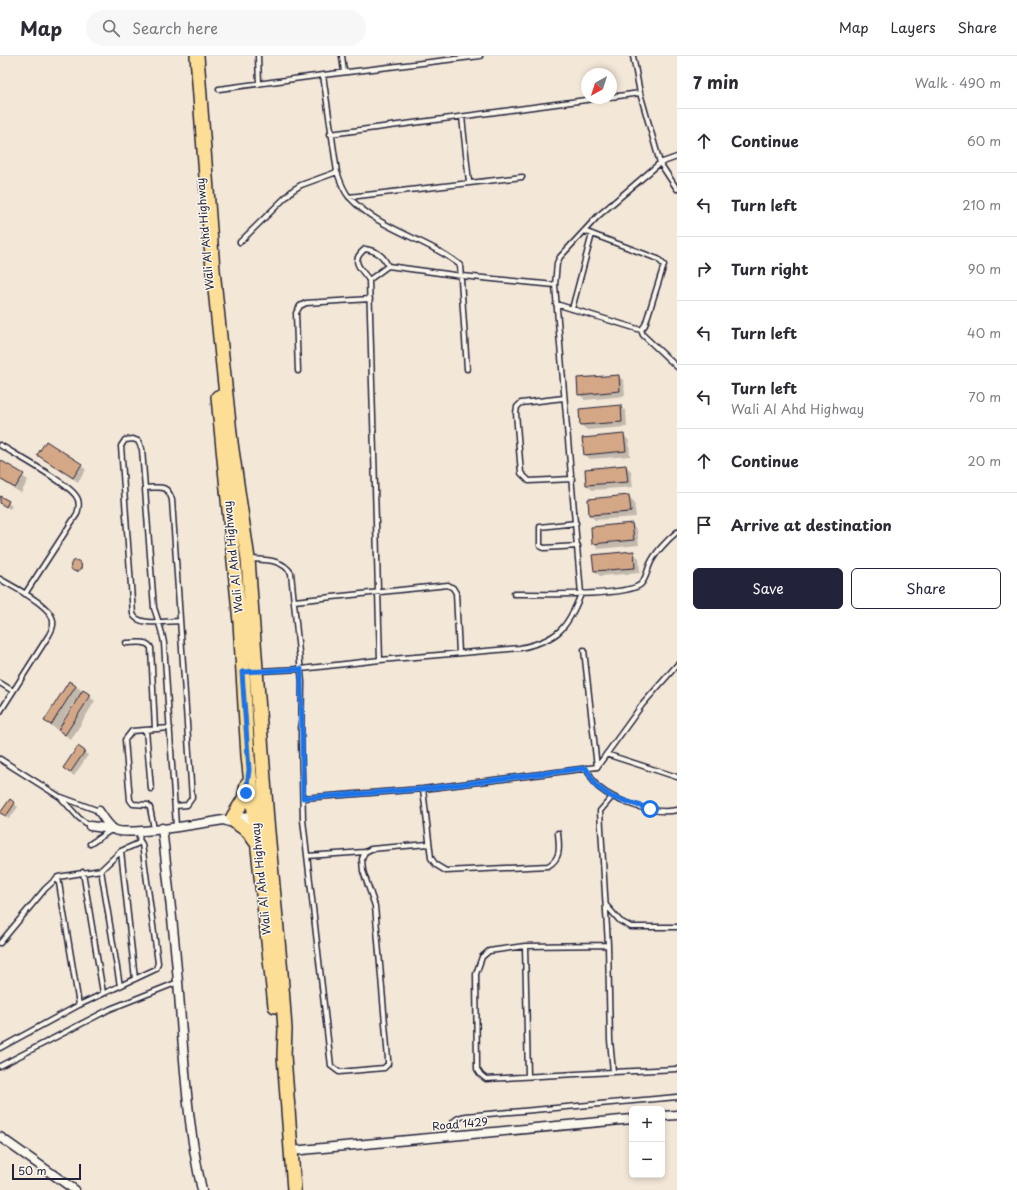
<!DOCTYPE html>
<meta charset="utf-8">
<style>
:root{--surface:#fff;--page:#f7f7f7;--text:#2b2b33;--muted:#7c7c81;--line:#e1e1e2;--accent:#22223b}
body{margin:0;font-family:"Playpen Sans",sans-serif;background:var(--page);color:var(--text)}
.controls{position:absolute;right:12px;bottom:12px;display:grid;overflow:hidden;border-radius:6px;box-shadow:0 2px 6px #0003}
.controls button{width:36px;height:36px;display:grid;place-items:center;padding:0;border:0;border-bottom:1px solid var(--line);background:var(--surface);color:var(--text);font:20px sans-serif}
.compass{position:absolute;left:581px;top:12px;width:36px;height:36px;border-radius:50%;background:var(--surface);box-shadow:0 2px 6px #0003;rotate:219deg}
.scale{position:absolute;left:12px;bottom:10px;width:69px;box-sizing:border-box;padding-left:4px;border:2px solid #22223b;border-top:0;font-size:11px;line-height:14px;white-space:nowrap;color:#22223b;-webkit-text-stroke:3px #fbf7ec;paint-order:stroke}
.stop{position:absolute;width:12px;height:12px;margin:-9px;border:3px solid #1a73e8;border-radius:50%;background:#fff}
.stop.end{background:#1a73e8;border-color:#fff;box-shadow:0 1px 4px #0008}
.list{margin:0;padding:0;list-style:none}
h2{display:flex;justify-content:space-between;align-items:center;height:52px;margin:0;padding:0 16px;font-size:17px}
h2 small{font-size:13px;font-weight:400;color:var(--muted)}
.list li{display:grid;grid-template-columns:26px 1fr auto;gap:12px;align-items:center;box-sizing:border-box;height:64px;padding:0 16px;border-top:1px solid var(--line)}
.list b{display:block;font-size:15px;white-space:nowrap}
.list p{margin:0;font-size:13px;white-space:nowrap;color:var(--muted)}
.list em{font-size:13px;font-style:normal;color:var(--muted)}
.actions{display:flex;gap:8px;padding:12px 16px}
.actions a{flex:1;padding:9px 0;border:1px solid var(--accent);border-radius:6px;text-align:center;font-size:14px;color:var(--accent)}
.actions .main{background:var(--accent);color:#fff}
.icon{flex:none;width:22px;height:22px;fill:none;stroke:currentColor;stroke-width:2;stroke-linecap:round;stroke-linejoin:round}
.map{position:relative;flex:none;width:677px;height:1134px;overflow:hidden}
header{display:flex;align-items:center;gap:24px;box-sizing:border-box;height:56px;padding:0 20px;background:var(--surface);border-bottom:1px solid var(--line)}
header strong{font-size:19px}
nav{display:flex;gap:22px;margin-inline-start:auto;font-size:14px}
.search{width:280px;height:36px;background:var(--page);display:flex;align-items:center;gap:10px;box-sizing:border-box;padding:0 14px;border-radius:22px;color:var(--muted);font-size:15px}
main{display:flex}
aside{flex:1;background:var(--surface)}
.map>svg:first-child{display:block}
.shadow{fill:#0003}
.building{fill:#d4a786;stroke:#22223b}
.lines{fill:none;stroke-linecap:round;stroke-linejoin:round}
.service-casing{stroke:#22223b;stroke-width:7}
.minor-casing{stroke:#22223b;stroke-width:11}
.primary-casing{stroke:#22223b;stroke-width:16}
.service{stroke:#fbf7ec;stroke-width:4}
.minor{stroke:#fbf7ec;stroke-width:8}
.primary{stroke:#fdde96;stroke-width:13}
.route{stroke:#1a73e8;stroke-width:5}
.labels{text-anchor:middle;stroke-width:3;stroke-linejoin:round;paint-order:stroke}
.street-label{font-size:11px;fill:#22223b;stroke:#fbf7ec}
</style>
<header>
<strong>Map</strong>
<div class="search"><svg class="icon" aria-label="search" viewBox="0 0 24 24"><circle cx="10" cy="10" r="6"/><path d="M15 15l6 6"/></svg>Search here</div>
<nav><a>Map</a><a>Layers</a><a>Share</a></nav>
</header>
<main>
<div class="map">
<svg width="677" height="1134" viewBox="0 0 677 1134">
<rect width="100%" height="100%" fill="#f3e7d8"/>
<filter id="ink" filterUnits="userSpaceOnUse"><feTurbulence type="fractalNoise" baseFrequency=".025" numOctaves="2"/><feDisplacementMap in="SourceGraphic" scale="8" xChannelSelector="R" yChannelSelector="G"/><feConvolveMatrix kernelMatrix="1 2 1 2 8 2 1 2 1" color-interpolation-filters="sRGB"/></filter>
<g filter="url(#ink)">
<path class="shadow" d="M 618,320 L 624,325 L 625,340 L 585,344 L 579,338 Z
M 620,350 L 626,355 L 627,371 L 587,374 L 581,369 Z
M 624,379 L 629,385 L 630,400 L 590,403 L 585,398 Z
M 38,399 L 81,409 L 86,414 L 78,426 Z
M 0,405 L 28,424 L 21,437 L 0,424 Z
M 626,410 L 631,415 L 633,431 L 592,434 L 587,429 Z
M 629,440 L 634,446 L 636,461 L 595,464 L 590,459 L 589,444 Z
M 0,441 L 12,450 L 10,453 L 0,447 Z
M 632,468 L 637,474 L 639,489 L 598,493 L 593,487 Z
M 633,496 L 639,502 L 640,517 L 600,520 L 595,515 L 593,500 Z
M72 511a5 5 0 1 1 10 0a5 5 0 1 1-10 0Z
M 76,630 L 95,645 L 71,684 L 59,674 L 76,647 L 74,646 L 57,674 L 45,665 Z
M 84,696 L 88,699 L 74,720 L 64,712 Z
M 10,744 L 18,751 L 9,763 L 2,756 Z"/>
<path class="building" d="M 619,319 L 620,335 L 578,339 L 577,322 Z
M 621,349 L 622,366 L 580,369 L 579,353 Z
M 624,378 L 626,395 L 584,399 L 582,382 Z
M 46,385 L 82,408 L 73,422 L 37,399 Z
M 0,404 L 24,418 L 15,432 L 0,423 Z
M 626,409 L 628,426 L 586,429 L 585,413 Z
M 629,439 L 631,456 L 589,459 L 588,443 Z
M 0,440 L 9,445 L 6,451 L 0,447 Z
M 632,467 L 634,484 L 592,488 L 591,471 Z
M 634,495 L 635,512 L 594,515 L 592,499 Z
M70.5 510a5.5 5.5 0 1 1 11 0a5.5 5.5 0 1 1-11 0Z
M 69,625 L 76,630 L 51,669 L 44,665 Z
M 83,634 L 91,639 L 65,679 L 58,674 Z
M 78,690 L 85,695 L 70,717 L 63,712 Z
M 10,743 L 15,747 L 6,760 L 0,757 Z"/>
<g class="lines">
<g class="service-casing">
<path id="service" d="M 258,0 L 259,28
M 342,0 L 344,16
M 633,0 L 640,37 L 660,107 L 677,101
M 219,33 L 323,19
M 611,41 L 640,37
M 462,61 L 469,126
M 330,78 L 601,42
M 349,141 L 522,121
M 584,175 L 658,203 L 664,209 L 645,269 L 641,274
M 240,186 L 293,134 L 301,129 L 337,116
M 369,224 L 388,210
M 556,248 L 641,274
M 572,253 L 592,178
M 641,274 L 643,279 L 677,311
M 467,313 L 460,209 C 426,182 379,174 349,141 C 343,134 340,125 337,116 L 323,19 L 480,0
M 298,315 L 296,257 L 300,250 L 306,247 L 370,243
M 564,342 L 521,347 L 517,351 L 516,357 L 521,417 L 529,425 L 572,423
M 0,389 C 16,399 68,427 76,440 C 80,445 79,452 77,458 L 25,538
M 145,432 C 159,432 167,427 172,444 L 192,742 L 187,749 L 175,750
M 576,467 L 540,471 L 540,490 L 544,492 L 578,490
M 251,503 C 265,504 282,503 291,517 L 302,626 L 301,680 L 303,764 L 331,1010 L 339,1016 L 384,1012 L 388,1008 L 388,1003 L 375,850 L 363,815 L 362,803 L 365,796 L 371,793 L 428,788
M 0,523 C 13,531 53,550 53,566 C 54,571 51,575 49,579 L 0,656
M 514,538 C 536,538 628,541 641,528 C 646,523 647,515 650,508 C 655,497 667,484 677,476
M 294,545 L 448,529 L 453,532 L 456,537 L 459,597
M 126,587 C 135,587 147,584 151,592 L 155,673
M 380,604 L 369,224 C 361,212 349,206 365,193 C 377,195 383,199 388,210 L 462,220 L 555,229
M 258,615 L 301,613 L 380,604 L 520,592 C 558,584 567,573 581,538 L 555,229 L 557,207 L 560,201 L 598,160 L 660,107 L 677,133
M 0,627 L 13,635
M 146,674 L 151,733
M 606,698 L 677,721
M 0,703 L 60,741 L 79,762 L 90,770
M 597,711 L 642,649 L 677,609
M 586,712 C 590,718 593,726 598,731 C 616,746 654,759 677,754
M 423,733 L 431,802 L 436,809 L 446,815 L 548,810 C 562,802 559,790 558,777
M 61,741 L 99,755
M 612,741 L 600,755 L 608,889 L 610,984 L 613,1016 L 677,1013
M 303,742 L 423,733 L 597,711 L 584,594
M 176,770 L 164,587 C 162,575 158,564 154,552 L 142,393 L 138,385 L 133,383 L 125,384 L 121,390 L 133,558 C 138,571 168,565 180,565
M 154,773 L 150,752 L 148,749 L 133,748 L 130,744 L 125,684 L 132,675 L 170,672
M 90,788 L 111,774
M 121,795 L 135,923
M 307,800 L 365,796
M 101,814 L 120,930
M 83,816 L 103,937
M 58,821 L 79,949
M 606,849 L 620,865 L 631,871 L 677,871
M 0,887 L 45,833 L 58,821 L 101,814 L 121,795 L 139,787 L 140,775
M 608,889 L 525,890 L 489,895 L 482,901 L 476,918 L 477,1013 L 481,1019 L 486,1023 L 613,1016
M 525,890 L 528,1020
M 0,992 L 79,949 L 156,913 L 158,907 L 142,788 L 140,785
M 0,1010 L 110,953 L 178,926
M 449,1080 C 450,1068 453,1062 466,1060 L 677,1041"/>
</g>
<g class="minor-casing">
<path id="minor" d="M 99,755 C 103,761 109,771 115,774 C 130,780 204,767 224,764 L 229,766 L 258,765
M 231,761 L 258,760
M 90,770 L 112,773
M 162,772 C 168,824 174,875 178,926 C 184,996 186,1066 202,1134
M 662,1060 L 677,1059
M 0,1081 L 75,1134
M 291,1095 L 632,1063"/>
</g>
<g class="primary-casing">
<path id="primary" d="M 197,0 L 213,214 L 231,387 L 248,503 L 267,765 L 281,917 L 285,973 L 284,1000 L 294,1134
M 218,341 L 240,566 L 248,700 L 275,950
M 233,761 L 244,743 L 247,728
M 235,766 L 248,775 L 256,786"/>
</g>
<use href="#service" class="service"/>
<use href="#minor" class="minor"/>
<use href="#primary" class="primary"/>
</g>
</g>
<g class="lines" filter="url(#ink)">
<path class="route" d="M 246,737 L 249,714 L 242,616 L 301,613 L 303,742 L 423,733 L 586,712 L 596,730 L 612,741 L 650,753"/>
</g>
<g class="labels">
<g class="street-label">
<text transform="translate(205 178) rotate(-95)" y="4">Wali Al Ahd Highway</text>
<text transform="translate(233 501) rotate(-96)" y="4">Wali Al Ahd Highway</text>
<text transform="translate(261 823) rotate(-96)" y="4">Wali Al Ahd Highway</text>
<text transform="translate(460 1068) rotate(-5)" y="4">Road 1429</text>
</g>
</g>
</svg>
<div class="controls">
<button>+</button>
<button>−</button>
</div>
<svg class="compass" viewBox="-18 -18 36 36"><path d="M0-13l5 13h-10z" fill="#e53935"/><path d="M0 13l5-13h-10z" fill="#7c7c81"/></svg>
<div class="scale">50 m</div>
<div class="stop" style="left:650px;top:753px"></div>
<div class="stop end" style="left:246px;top:737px"></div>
</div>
<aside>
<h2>7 min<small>Walk · 490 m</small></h2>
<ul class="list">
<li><svg class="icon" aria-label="ahead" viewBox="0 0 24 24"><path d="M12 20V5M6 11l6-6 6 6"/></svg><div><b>Continue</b></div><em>60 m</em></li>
<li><svg class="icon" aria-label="left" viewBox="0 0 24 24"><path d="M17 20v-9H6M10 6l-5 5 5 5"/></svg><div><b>Turn left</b></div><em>210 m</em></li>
<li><svg class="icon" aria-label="right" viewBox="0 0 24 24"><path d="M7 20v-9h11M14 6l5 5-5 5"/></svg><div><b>Turn right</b></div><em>90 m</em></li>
<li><svg class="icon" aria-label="left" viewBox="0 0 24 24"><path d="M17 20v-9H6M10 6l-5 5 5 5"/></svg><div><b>Turn left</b></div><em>40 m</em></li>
<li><svg class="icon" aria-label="left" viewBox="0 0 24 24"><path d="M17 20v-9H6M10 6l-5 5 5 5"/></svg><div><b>Turn left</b><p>Wali Al Ahd Highway</p></div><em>70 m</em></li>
<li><svg class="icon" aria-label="ahead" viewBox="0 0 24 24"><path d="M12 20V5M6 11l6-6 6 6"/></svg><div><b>Continue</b></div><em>20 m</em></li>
<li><svg class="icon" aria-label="arrive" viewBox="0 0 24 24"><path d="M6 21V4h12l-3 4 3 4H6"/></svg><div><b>Arrive at destination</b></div></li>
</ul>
<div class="actions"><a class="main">Save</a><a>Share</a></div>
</aside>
</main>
